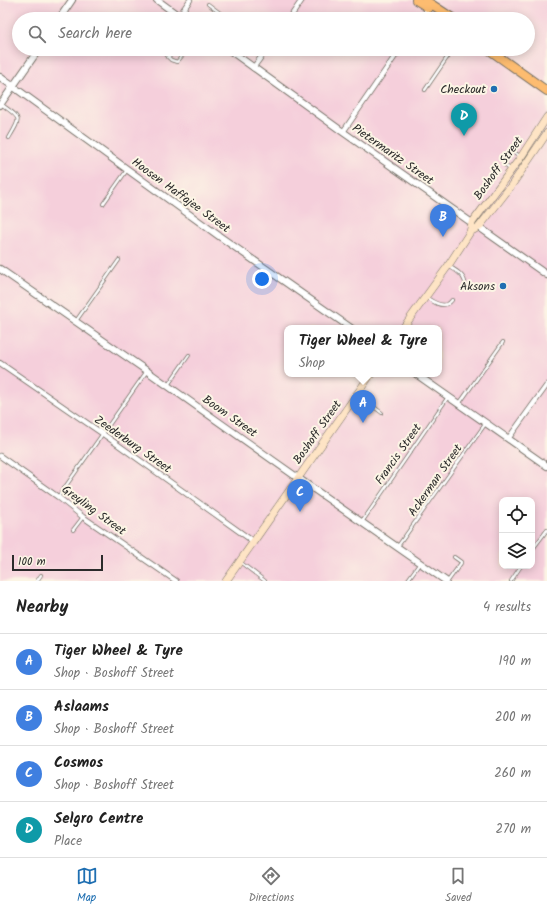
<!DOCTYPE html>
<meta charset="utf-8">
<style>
:root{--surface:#fff;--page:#f2f2f2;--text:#222;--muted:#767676;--line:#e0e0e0;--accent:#1f6fb2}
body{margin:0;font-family:Kalam,sans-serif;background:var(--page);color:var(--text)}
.controls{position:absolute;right:12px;bottom:12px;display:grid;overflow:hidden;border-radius:8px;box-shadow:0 2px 10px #0003}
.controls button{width:36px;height:36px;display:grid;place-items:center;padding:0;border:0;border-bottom:1px solid var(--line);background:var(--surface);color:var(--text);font:20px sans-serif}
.scale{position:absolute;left:12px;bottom:10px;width:91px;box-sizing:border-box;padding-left:4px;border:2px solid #2b2b2b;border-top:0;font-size:11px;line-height:14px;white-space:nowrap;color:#2b2b2b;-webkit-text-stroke:3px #fcf5e5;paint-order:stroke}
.you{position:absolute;left:262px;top:279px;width:14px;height:14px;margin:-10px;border:3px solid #fff;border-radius:50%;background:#1a73e8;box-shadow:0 0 0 6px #1a73e833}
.badge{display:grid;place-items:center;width:26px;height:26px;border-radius:50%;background:var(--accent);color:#fff;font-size:13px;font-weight:700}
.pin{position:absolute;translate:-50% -33px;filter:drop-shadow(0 1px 2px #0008)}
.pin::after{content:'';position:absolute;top:21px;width:14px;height:12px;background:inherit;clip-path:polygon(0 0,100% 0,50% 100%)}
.popup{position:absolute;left:284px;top:325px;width:158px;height:52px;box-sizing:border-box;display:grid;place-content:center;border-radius:8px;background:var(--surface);filter:drop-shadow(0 1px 3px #0005);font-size:13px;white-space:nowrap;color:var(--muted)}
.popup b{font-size:15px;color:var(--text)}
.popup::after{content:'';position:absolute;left:50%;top:100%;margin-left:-8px;border:8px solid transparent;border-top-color:var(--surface)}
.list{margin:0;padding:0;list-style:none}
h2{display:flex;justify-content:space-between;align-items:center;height:52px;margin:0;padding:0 16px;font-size:17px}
h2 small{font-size:13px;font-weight:400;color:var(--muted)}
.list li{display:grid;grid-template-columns:26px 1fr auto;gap:12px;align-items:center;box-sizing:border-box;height:56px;padding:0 16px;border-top:1px solid var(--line)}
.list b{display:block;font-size:15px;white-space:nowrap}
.list p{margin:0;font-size:13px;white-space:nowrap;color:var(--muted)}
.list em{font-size:13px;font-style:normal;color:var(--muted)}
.icon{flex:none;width:22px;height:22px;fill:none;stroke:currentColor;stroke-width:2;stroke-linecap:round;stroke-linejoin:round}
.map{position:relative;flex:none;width:547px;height:581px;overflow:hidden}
.search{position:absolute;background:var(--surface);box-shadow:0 2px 10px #0003;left:12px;right:12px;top:12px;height:44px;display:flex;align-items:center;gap:10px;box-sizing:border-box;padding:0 14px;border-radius:22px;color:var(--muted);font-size:15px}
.sheet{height:276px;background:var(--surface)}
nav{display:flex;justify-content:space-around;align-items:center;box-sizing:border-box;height:56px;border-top:1px solid var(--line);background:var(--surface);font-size:11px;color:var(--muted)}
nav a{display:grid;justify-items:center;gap:2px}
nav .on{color:var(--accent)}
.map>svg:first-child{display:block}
.built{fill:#f5cfdb;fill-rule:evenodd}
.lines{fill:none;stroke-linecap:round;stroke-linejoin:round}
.service-casing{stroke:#716c62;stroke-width:4}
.minor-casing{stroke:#716c62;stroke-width:6}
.tertiary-casing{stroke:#716c62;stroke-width:8}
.secondary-casing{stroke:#716c62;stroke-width:8}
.primary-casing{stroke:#716c62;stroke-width:10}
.service{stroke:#fff;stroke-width:2.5}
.minor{stroke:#fff;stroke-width:4.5}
.tertiary{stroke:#fff;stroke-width:6}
.secondary{stroke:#fee4c5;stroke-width:7}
.primary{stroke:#fdbc6f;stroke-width:8}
.poi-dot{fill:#1f6fb2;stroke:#fcf5e5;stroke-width:1.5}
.labels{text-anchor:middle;stroke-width:4;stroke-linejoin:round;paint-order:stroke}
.poi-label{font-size:12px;fill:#2b2b2b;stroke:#fcf5e5;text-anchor:end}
.street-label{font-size:12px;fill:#2b2b2b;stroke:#fcf5e5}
</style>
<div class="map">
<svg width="547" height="581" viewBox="0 0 547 581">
<rect width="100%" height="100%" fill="#fcf5e5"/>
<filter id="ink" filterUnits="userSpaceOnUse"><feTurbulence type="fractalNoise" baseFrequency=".025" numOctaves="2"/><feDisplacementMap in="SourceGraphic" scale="8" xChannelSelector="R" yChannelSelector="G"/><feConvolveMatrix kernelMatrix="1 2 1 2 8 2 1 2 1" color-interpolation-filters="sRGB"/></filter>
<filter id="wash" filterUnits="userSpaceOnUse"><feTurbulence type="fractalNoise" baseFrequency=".012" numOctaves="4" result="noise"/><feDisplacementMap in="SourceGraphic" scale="16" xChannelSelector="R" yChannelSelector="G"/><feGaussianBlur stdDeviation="0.9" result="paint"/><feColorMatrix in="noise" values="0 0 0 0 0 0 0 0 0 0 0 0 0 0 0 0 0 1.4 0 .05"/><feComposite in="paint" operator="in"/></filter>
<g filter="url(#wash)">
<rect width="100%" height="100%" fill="#f4e5c8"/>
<path class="built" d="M 0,0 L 547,0 L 547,581 L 0,581 ZM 19,19 L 528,19 L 528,49 L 19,49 ZM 287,328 L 439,328 L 439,374 L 287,374 ZM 502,500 L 532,500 L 532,566 L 502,566 Z"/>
</g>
<g filter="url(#ink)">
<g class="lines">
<g class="service-casing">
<path id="service" d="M 208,4 L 228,19
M 164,49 L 168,57 L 176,49
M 168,57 L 171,60 L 177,62 L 188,49
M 425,90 L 453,49
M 1,104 C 21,119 22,116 9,138
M 512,151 L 520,156
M 506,166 L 511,170
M 103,204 L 127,170
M 448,266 C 455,270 463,274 465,282
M 427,298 C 432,301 440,307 447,304 C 449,304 450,302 452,300
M 76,321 L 119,260
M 168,385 L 189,355
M 357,394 L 382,413
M 459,404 L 503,342
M 58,497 L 147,371
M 362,522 L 448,397
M 73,530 L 83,517
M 398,546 L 486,423
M 532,550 L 547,530
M 240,562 L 265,581
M 37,581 L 41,575
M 407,581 L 420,563
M 448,581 L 461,563 L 461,562 L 454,557
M 511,581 L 521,566"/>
</g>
<g class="minor-casing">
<path id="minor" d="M 179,16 L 190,0
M 289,19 L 302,0
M 421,19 L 429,7
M 253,68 L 267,49
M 343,132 L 400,49
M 0,363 L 103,434 L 254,542
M 508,439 L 547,385
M 0,456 L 58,497 L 83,517 L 176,581"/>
</g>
<g class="tertiary-casing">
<path id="tertiary" d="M 157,0 L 183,19
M 59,19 L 72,0
M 228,49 L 343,132 L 472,223
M 0,77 L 219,236 L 351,328
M 0,105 L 39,49
M 479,227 L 547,275
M 0,269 L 147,371 L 298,478 L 446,581
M 416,374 L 547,466"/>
</g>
<g class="secondary-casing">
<path id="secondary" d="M 470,232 L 472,223 L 521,157 L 547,117
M 403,328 L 448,266 L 470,232 L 479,227 L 511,186 L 547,133
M 226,581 L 371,374"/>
</g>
<g class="primary-casing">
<path id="primary" d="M 416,0 L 429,8
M 425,0 L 454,19
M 488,49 L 547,91"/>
</g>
<use href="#service" class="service"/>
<use href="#minor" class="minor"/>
<use href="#tertiary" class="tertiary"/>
<use href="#secondary" class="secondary"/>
<use href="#primary" class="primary"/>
</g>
</g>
<g class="poi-dot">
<circle cx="494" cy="89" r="4"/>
<circle cx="503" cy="286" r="4"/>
</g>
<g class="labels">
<g class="poi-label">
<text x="486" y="93">Checkout</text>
<text x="495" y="290">Aksons</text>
</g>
<g class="street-label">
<text transform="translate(393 154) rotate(35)" y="4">Pietermaritz Street</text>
<text transform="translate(498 168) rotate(-54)" y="4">Boshoff Street</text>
<text transform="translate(181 195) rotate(36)" y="4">Hoosen Haffajee Street</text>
<text transform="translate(230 416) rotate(35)" y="4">Boom Street</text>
<text transform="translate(317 432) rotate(-55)" y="4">Boshoff Street</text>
<text transform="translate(133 444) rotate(35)" y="4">Zeederburg Street</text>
<text transform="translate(398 454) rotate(-55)" y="4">Francis Street</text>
<text transform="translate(435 480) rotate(-55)" y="4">Ackerman Street</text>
<text transform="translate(94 510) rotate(36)" y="4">Greyling Street</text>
</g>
</g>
</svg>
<div class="controls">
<button><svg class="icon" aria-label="locate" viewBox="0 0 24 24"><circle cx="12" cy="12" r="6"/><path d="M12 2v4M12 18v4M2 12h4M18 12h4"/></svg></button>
<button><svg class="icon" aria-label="layers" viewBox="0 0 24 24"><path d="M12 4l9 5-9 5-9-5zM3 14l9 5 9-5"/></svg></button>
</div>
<div class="scale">100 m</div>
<div class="you"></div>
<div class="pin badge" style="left:363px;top:423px;background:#3f7fe0">A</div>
<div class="popup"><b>Tiger Wheel &amp; Tyre</b>Shop</div>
<div class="pin badge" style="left:443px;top:237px;background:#3f7fe0">B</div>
<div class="pin badge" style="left:300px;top:512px;background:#3f7fe0">C</div>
<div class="pin badge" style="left:464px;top:136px;background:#0f9aa8">D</div>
<div class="search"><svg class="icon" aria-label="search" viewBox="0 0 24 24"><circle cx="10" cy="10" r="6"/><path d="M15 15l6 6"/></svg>Search here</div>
</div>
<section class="sheet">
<h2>Nearby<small>4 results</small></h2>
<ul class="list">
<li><span class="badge" style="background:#3f7fe0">A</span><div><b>Tiger Wheel &amp; Tyre</b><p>Shop · Boshoff Street</p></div><em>190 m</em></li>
<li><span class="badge" style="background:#3f7fe0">B</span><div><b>Aslaams</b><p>Shop · Boshoff Street</p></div><em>200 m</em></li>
<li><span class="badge" style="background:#3f7fe0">C</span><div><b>Cosmos</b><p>Shop · Boshoff Street</p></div><em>260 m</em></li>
<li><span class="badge" style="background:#0f9aa8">D</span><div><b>Selgro Centre</b><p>Place</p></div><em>270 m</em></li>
</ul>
</section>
<nav>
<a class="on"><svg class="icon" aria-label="map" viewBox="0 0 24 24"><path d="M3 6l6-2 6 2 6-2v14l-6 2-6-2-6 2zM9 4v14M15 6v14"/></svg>Map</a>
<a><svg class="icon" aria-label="directions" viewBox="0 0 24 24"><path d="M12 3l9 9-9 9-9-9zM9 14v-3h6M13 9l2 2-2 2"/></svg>Directions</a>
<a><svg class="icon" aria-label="saved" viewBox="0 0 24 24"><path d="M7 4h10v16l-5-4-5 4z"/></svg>Saved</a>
</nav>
